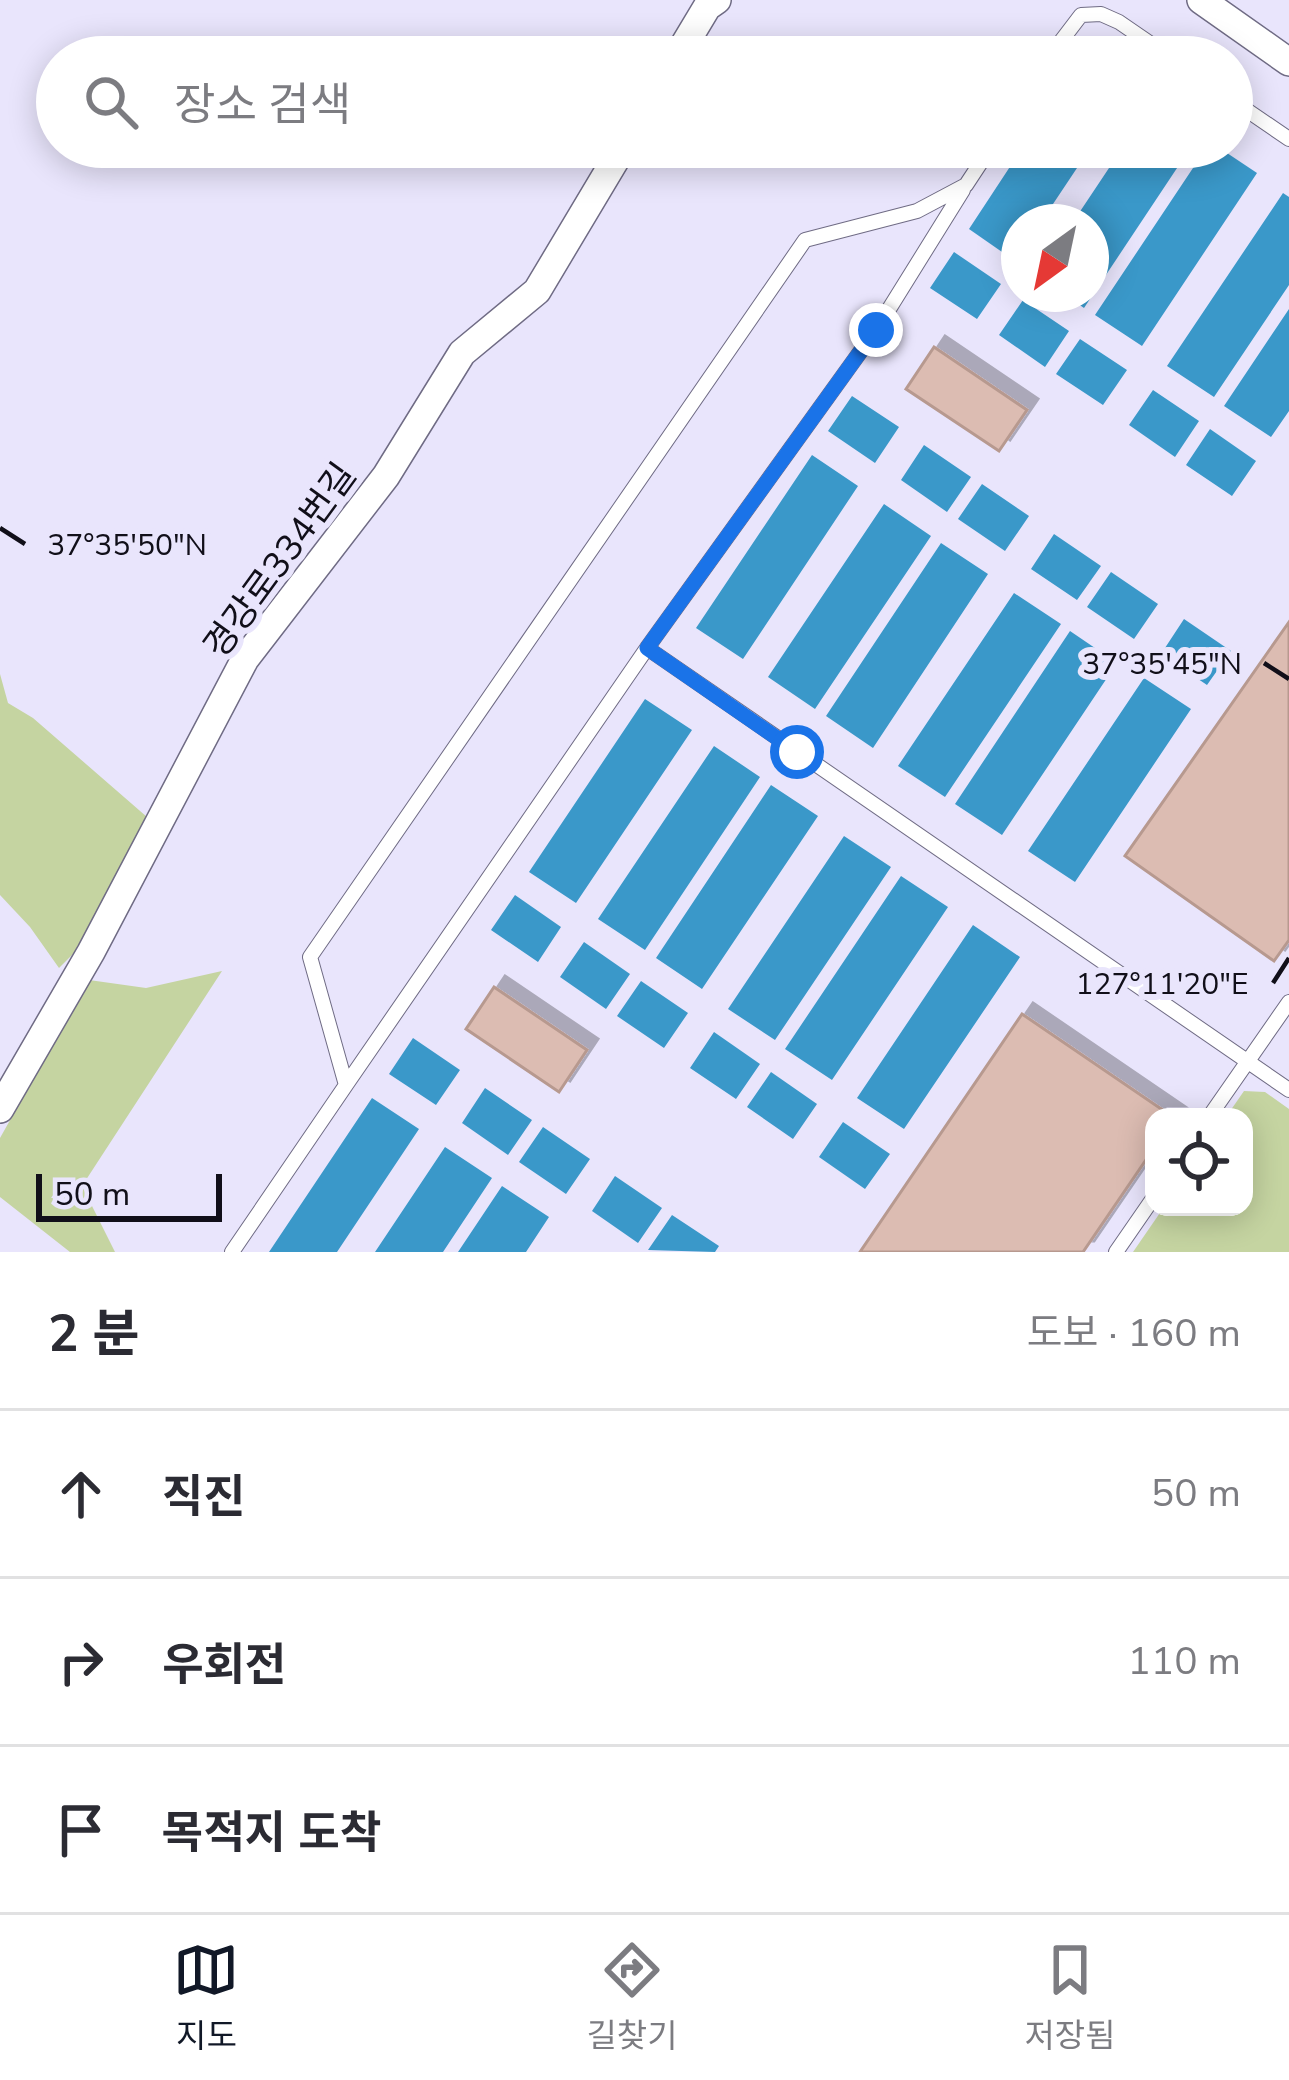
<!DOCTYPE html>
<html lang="ko">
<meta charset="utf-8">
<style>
:root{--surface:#fff;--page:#f7f7f7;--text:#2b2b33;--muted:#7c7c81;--line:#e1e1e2;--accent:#111827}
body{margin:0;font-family:"Nunito Sans","Noto Sans KR",sans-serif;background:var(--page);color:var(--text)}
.controls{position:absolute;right:36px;bottom:36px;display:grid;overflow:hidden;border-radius:24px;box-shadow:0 6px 30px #0003}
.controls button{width:108px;height:108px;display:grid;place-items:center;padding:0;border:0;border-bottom:3px solid var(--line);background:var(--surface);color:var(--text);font:60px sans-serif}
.compass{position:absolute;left:1001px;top:204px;width:108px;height:108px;border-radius:50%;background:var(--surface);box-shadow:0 6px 30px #0003;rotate:213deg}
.scale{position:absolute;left:36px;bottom:30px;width:186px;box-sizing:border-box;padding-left:12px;border:6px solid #110f19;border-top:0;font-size:33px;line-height:42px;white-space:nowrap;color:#110f19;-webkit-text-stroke:9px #e9e5fc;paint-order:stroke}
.stop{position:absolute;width:36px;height:36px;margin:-27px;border:9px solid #1a73e8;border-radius:50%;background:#fff}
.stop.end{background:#1a73e8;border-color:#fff;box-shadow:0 3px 12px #0008}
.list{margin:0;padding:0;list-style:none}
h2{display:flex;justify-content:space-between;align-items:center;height:156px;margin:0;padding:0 48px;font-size:51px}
h2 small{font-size:39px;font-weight:400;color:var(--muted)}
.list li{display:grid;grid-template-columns:78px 1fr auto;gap:36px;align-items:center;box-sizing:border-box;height:168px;padding:0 48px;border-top:3px solid var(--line)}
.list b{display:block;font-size:45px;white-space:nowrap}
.list em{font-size:39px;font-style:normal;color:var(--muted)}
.icon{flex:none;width:66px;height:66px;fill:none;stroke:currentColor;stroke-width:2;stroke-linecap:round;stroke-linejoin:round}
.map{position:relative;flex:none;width:1289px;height:1252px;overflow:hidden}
.search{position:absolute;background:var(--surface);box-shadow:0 6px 30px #0003;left:36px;right:36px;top:36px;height:132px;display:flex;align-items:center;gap:30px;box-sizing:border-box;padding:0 42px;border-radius:66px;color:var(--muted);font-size:45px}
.sheet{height:660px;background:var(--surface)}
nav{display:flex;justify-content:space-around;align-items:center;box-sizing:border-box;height:168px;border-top:3px solid var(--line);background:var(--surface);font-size:33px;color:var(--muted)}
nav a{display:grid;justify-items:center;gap:6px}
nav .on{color:var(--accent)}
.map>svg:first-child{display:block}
.green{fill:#c5d4a1}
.water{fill:#3a98c9}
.building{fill:#dcbcb2;stroke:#b7998f;stroke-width:3;filter:url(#shadow)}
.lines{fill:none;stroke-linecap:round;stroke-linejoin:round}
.service-casing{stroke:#6f6b84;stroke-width:16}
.minor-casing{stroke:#6f6b84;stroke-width:30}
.service{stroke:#fff;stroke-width:14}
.minor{stroke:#fff;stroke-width:27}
.route{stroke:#1a73e8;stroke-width:15}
.ticks{fill:none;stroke:#110f19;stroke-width:4.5}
.labels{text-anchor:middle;stroke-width:12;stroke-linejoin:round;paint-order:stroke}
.street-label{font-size:36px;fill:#110f19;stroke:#e9e5fc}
.ticks-label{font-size:30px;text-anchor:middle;fill:#110f19;stroke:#e9e5fc;stroke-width:12;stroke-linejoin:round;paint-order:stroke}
</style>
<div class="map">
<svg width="1289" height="1252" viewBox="0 0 1289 1252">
<defs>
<filter id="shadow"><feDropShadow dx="11" dy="-11" stdDeviation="0" flood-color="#0004"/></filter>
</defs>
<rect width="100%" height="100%" fill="#e9e5fc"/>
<path class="green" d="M 0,674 L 8,703 L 33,718 L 147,817 L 84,943 L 59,968 L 30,927 L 0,895 Z
M 222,971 L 82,1186 L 115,1252 L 70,1252 L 0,1197 L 0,1138 L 89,980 L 146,988 Z
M 1244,1091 L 1265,1092 L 1289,1109 L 1289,1252 L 1133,1252 L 1164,1207 L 1244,1207 L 1244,1117 L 1226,1117 Z"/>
<path class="water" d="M 1023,147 L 1091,147 L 1041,222 L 1019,222 L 1019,255 L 1015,261 L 969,229 Z
M 1123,147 L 1191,147 L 1084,308 L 1064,294 L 1091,294 L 1091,222 L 1073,222 Z
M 1207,147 L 1218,147 L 1257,173 L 1142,346 L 1095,315 Z
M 1283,193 L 1289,197 L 1289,285 L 1214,397 L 1167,366 Z
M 954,252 L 1001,284 L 977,319 L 930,288 Z
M 1023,300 L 1069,331 L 1045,367 L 999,335 Z
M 1289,309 L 1289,411 L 1271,437 L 1224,406 Z
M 1080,339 L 1127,370 L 1103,405 L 1056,374 Z
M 1153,390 L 1199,421 L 1175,457 L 1129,425 Z
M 852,396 L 899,427 L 875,463 L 828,431 Z
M 1210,429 L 1256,461 L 1232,496 L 1186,465 Z
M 924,445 L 971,477 L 947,512 L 901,480 Z
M 812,455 L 858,486 L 743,659 L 696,628 Z
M 982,484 L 1029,516 L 1005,551 L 958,519 Z
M 884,504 L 931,536 L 815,709 L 768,677 Z
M 1054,534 L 1101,566 L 1077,600 L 1031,569 Z
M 941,543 L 988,574 L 873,748 L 826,716 Z
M 1111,572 L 1158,604 L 1134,639 L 1087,607 Z
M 1014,593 L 1061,624 L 945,797 L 898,766 Z
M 1184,619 L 1231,651 L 1207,685 L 1161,654 Z
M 1070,631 L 1117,663 L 1002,835 L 955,804 Z
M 1144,678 L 1191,709 L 1075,882 L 1028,851 Z
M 645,699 L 692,730 L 576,903 L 529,872 Z
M 714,746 L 760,777 L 645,950 L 598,919 Z
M 771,785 L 818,816 L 702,989 L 656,958 Z
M 844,836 L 891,867 L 775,1040 L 728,1009 Z
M 901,876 L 948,907 L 832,1080 L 785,1049 Z
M 515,895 L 561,927 L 538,962 L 491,930 Z
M 973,925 L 1020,957 L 904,1129 L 857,1098 Z
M 584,942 L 630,974 L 606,1009 L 560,977 Z
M 641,981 L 688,1013 L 664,1048 L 617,1016 Z
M 714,1032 L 760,1064 L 736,1099 L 690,1068 Z
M 413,1038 L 460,1070 L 436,1105 L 389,1074 Z
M 771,1072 L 817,1104 L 793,1139 L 747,1107 Z
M 485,1088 L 532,1120 L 508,1155 L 462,1123 Z
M 372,1098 L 419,1129 L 337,1252 L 269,1252 Z
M 843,1122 L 890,1154 L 865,1189 L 819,1157 Z
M 543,1127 L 590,1159 L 566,1194 L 519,1162 Z
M 445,1147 L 492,1178 L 443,1252 L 375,1252 Z
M 615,1176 L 662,1208 L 638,1243 L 592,1211 Z
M 502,1186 L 549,1217 L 526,1252 L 458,1252 Z
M 672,1215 L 719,1246 L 715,1252 L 648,1250 Z"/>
<path class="building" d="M 934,347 L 1027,410 L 999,451 L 906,389 Z
M 1289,622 L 1289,940 L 1274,961 L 1125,856 Z
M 494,987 L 587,1050 L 559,1092 L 466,1029 Z
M 1022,1014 L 1173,1117 L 1154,1117 L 1154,1148 L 1083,1252 L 860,1252 Z"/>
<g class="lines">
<g class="service-casing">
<path id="service" d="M 1049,57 L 1081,15 L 1101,14 L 1119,22 L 1170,57
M 1232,100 L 1289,139
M 647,648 L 876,330 L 963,190
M 346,1085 L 647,648 L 1289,1090
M 1209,1117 L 1289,1002
M 232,1252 L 346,1085 L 310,957 L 805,240 L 917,211 L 966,185 L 991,147
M 1116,1252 L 1154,1197"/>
</g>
<g class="minor-casing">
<path id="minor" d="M 1201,0 L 1289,62
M 677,57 L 707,7 L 717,0
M 0,1109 L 91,952 L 245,659 L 386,476 L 462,353 L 537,291 L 623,147"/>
</g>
<use href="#service" class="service"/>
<use href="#minor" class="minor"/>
</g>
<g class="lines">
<path class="route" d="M 797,752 L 647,648 L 876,330"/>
</g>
<path class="ticks" d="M 0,528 L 25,544M 1264,663 L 1289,679M 1273,983 L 1289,958"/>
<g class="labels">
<g class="street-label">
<text transform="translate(279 560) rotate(-54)" y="13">경강로334번길</text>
</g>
</g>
<g class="ticks-label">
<text x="127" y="555">37°35'50"N</text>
<text x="1162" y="674">37°35'45"N</text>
<text x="1162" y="994">127°11'20"E</text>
</g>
</svg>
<div class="controls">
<button><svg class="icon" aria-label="locate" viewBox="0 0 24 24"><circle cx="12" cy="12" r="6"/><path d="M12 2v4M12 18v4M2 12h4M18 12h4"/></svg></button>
</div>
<svg class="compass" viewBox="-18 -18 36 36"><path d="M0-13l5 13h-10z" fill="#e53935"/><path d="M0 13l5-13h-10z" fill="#7c7c81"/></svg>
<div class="scale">50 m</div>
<div class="stop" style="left:797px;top:752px"></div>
<div class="stop end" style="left:876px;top:330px"></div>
<div class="search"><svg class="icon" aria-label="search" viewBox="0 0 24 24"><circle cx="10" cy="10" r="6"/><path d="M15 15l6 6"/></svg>장소 검색</div>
</div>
<section class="sheet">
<h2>2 분<small>도보 · 160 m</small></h2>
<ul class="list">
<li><svg class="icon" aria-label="ahead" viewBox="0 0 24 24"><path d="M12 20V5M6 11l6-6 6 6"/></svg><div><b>직진</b></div><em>50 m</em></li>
<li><svg class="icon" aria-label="right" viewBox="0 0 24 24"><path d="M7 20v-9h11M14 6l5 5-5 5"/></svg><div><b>우회전</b></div><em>110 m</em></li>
<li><svg class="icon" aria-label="arrive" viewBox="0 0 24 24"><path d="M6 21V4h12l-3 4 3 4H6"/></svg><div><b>목적지 도착</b></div></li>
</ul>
</section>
<nav>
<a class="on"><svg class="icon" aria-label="map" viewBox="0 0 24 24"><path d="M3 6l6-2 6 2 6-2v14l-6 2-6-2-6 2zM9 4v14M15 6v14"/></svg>지도</a>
<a><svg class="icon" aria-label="directions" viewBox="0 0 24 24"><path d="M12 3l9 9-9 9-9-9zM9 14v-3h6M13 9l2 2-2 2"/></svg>길찾기</a>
<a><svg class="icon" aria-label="saved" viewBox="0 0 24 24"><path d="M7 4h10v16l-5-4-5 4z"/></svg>저장됨</a>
</nav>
